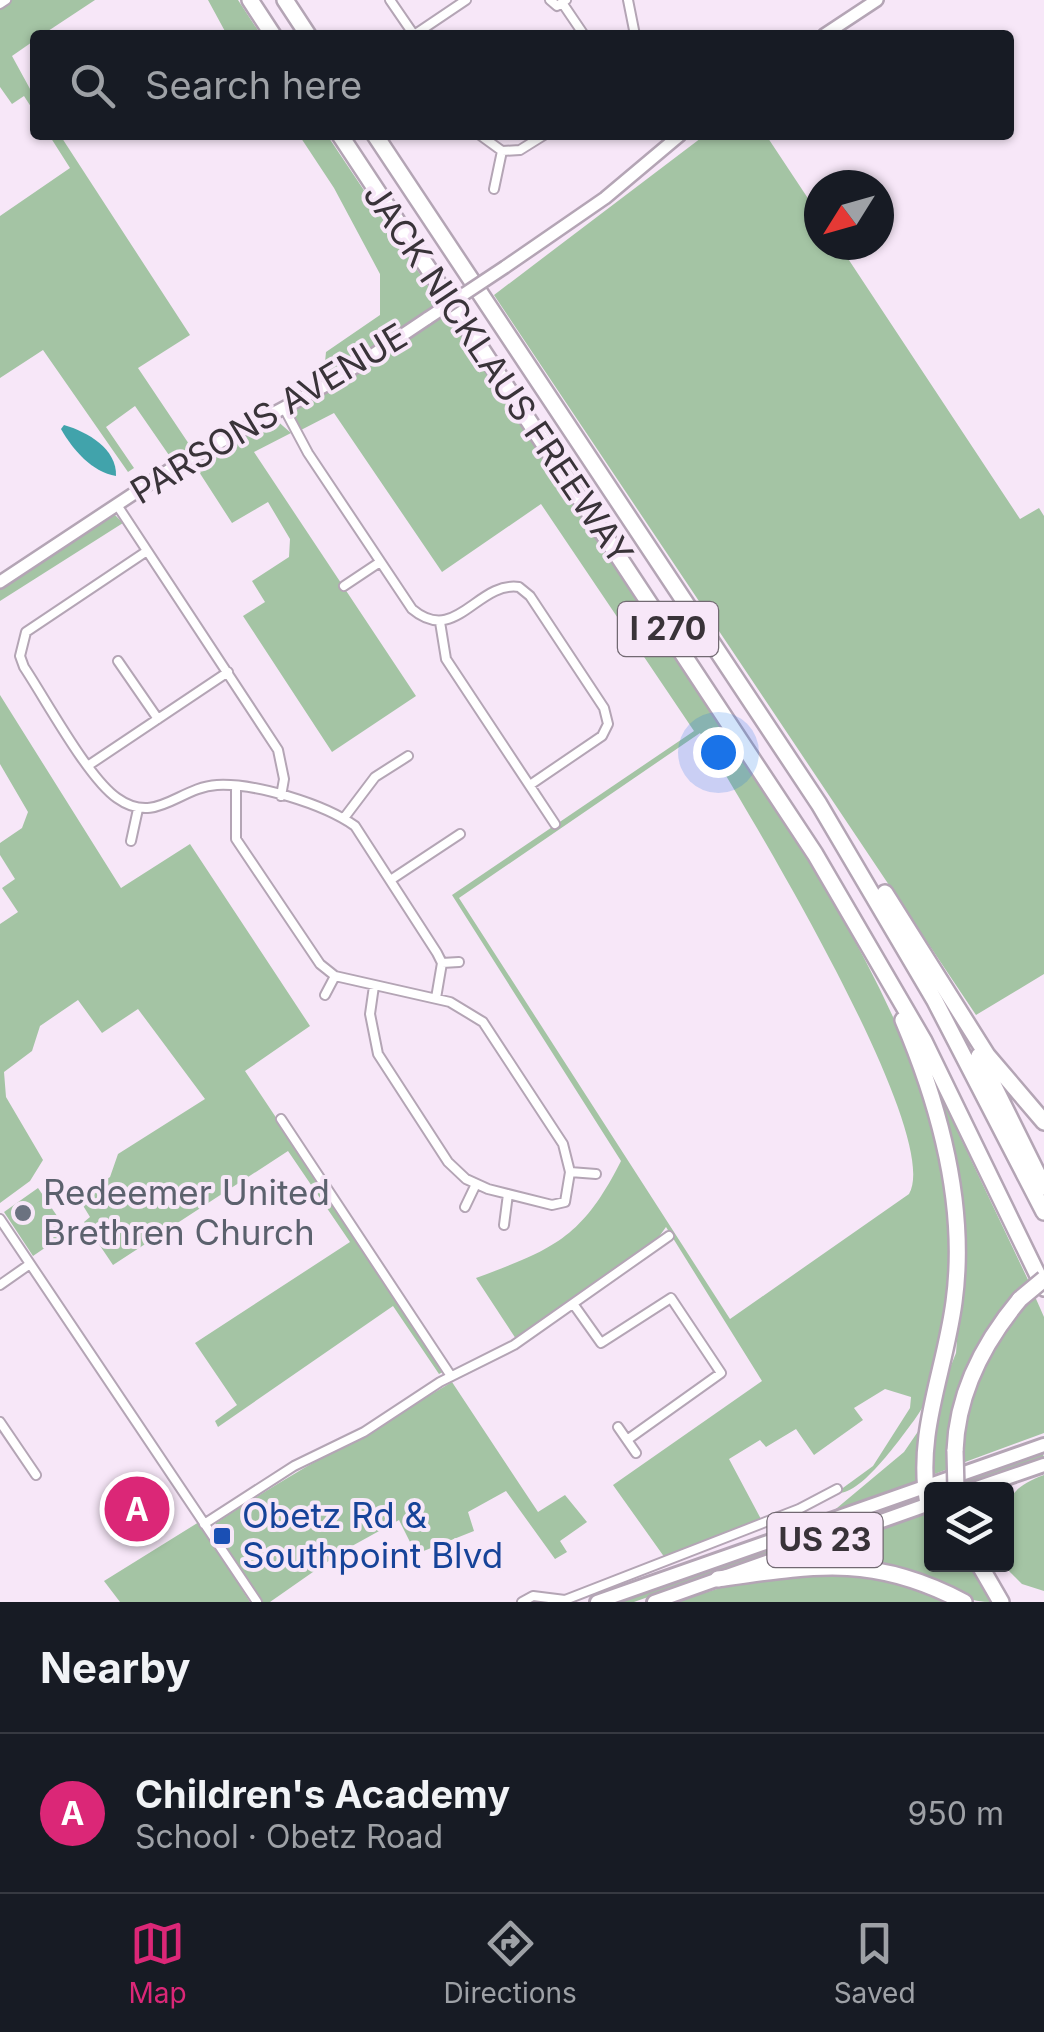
<!DOCTYPE html>
<meta charset="utf-8">
<style>
:root{--surface:#171b24;--page:#20242c;--text:#f1f3f6;--muted:#9ea1a6;--line:#363941;--accent:#db2777}
body{margin:0;font-family:Inter,sans-serif;background:var(--page);color:var(--text)}
.controls{position:absolute;right:30px;bottom:30px;display:grid;overflow:hidden;border-radius:10px;box-shadow:0 2px 8px #0004}
.controls button{width:90px;height:90px;display:grid;place-items:center;padding:0;border:0;border-bottom:2px solid var(--line);background:var(--surface);color:var(--text);font:50px sans-serif}
.compass{position:absolute;left:804px;top:170px;width:90px;height:90px;border-radius:50%;background:var(--surface);box-shadow:0 2px 8px #0004;rotate:233deg}
.you{position:absolute;left:718px;top:752px;width:35px;height:35px;margin:-25px;border:8px solid #fff;border-radius:50%;background:#1a73e8;box-shadow:0 0 0 15px #1a73e833}
.badge{display:grid;place-items:center;width:65px;height:65px;border-radius:50%;background:var(--accent);color:#fff;font-size:32px;font-weight:700}
.pin{position:absolute;translate:-50% -50%;border:5px solid #fff;box-shadow:0 2px 10px #0006}
.list{margin:0;padding:0;list-style:none}
h2{display:flex;justify-content:space-between;align-items:center;height:130px;margin:0;padding:0 40px;font-size:42px}
h2 small{font-size:32px;font-weight:400;color:var(--muted)}
.list li{display:grid;grid-template-columns:65px 1fr auto;gap:30px;align-items:center;box-sizing:border-box;height:160px;padding:0 40px;border-top:2px solid var(--line)}
.list b{display:block;font-size:38px;white-space:nowrap}
.list p{margin:0;font-size:32px;white-space:nowrap;color:var(--muted)}
.list em{font-size:32px;font-style:normal;color:var(--muted)}
.icon{flex:none;width:55px;height:55px;fill:none;stroke:currentColor;stroke-width:2;stroke-linecap:round;stroke-linejoin:round}
.map{position:relative;flex:none;width:1044px;height:1602px;overflow:hidden}
.search{position:absolute;background:var(--surface);box-shadow:0 2px 8px #0004;left:30px;right:30px;top:30px;height:110px;display:flex;align-items:center;gap:25px;box-sizing:border-box;padding:0 35px;border-radius:10px;color:var(--muted);font-size:38px}
.sheet{height:290px;background:var(--surface)}
nav{display:flex;justify-content:space-around;align-items:center;box-sizing:border-box;height:140px;border-top:2px solid var(--line);background:var(--surface);font-size:28px;color:var(--muted)}
nav a{display:grid;justify-items:center;gap:5px}
nav .on{color:var(--accent)}
.map>svg:first-child{display:block}
.green{fill:#a4c4a4;fill-rule:evenodd}
.water{fill:#41a3ab}
.lines{fill:none;stroke-linecap:round;stroke-linejoin:round}
.street-casing{stroke:#b4a5b5;stroke-width:12}
.secondary-casing{stroke:#b4a5b5;stroke-width:16}
.primary-casing{stroke:#b4a5b5;stroke-width:18}
.highway-casing{stroke:#b4a5b5;stroke-width:20}
.street{stroke:#fff;stroke-width:8}
.secondary{stroke:#fff;stroke-width:11}
.primary{stroke:#fff;stroke-width:12}
.highway{stroke:#fff;stroke-width:15}
.secondary-bridge-casing{stroke:#b4a5b5;stroke-width:16;stroke-linecap:butt}
.highway-bridge-casing{stroke:#b4a5b5;stroke-width:20;stroke-linecap:butt}
.secondary-bridge{stroke:#fff;stroke-width:11}
.highway-bridge{stroke:#fff;stroke-width:15}
.worship-dot{fill:#6b7280;stroke:#f7e7f8;stroke-width:4}
.transit-dot{fill:#1a4fb4;stroke:#f7e7f8;stroke-width:4}
.labels{text-anchor:middle;stroke-width:8;stroke-linejoin:round;paint-order:stroke}
.shield{fill:#f7e7f8;stroke:#726972;stroke-width:2.5}
.shield-label{font-size:32px;font-weight:bold;fill:#393339}
.street-label{font-size:35px;fill:#393339;stroke:#f7e7f8}
.worship-label{font-size:35px;fill:#5b616d;stroke:#f7e7f8;text-anchor:start}
.transit-label{font-size:35px;fill:#164399;stroke:#f7e7f8;text-anchor:start}
</style>
<div class="map">
<svg width="1044" height="1602" viewBox="0 0 1044 1602">
<rect width="100%" height="100%" fill="#f7e7f8"/>
<path class="green" d="M 0,0 L 95,0 L 42,35 L 35,35 L 35,40 L 12,56 L 35,98 L 35,113 L 24,96 L 12,104 L 0,87 Z
M 208,0 L 238,0 L 261,35 L 227,35 Z
M 49,135 L 60,135 L 190,335 L 138,368 L 193,450 L 173,461 L 135,406 L 106,427 L 134,468 L 128,472 L 43,350 L 0,378 L 0,216 L 70,168 Z
M 299,135 L 327,135 L 440,304 L 323,382 L 326,352 L 380,315 L 380,274 L 334,188 Z
M 705,135 L 766,135 L 819,215 L 819,245 L 839,245 L 1020,519 L 1039,508 L 1044,516 L 1044,974 L 976,1015 L 494,295 Z
M 446,313 C 537,449 629,585 718,721 C 799,844 885,971 930,1112 C 958,1197 970,1343 915,1419 C 900,1439 860,1497 836,1493 L 873,1466 L 910,1408 L 911,1397 L 885,1389 L 854,1408 L 863,1420 L 814,1455 L 796,1429 L 766,1447 L 760,1440 L 729,1459 L 762,1521 L 665,1558 L 613,1485 L 762,1381 L 666,1227 L 658,1238 L 516,1339 L 476,1278 C 554,1249 582,1238 621,1161 L 452,895 L 694,731 L 541,504 L 442,572 L 334,413 L 301,430 L 294,416 L 300,404 ZM 700,733 C 741,800 945,1133 909,1194 L 730,1319 L 459,898 Z
M 275,419 L 291,433 L 254,452 L 416,696 L 332,752 L 243,616 L 265,602 L 252,581 L 289,557 L 290,539 L 268,502 L 232,523 L 192,461 Z
M 108,515 L 115,515 L 123,523 L 0,601 L 0,586 Z
M 0,695 L 121,888 L 190,844 L 310,1026 L 245,1071 L 445,1371 L 439,1374 L 393,1306 L 218,1427 L 215,1421 L 237,1405 L 195,1343 L 350,1242 L 288,1151 L 113,1265 L 84,1222 L 90,1217 L 79,1199 L 110,1177 L 118,1154 L 205,1099 L 138,1009 L 102,1033 L 78,1000 L 40,1026 L 32,1051 L 4,1072 L 6,1097 L 43,1160 L 30,1181 L 0,1203 L 0,924 L 18,912 L 2,888 L 15,879 L 0,855 L 0,843 L 22,828 L 28,812 L 0,764 Z
M 924,1061 L 1030,1284 C 974,1352 953,1379 948,1469 L 831,1513 L 904,1452 L 934,1408 L 956,1353 L 962,1274 Z
M 38,1188 L 68,1232 L 33,1256 L 4,1212 Z
M 1033,1292 L 1044,1317 L 1044,1433 L 957,1465 C 961,1393 991,1348 1033,1292 Z
M 452,1382 L 538,1512 L 565,1495 L 587,1522 L 560,1541 L 567,1552 L 555,1559 L 506,1491 L 468,1512 L 474,1531 L 416,1554 L 399,1520 L 343,1551 L 270,1602 L 261,1602 L 214,1532 L 216,1523 C 292,1472 373,1430 452,1382 Z
M 1042,1450 L 1044,1458 L 953,1489 L 932,1490 L 931,1497 L 634,1602 L 610,1602 Z
M 1044,1475 L 1044,1591 L 1022,1584 L 1003,1565 C 1025,1532 979,1498 1044,1475 Z
M 931,1509 L 932,1564 L 970,1565 L 992,1602 C 951,1602 919,1574 879,1564 C 848,1556 816,1561 783,1563 Z
M 199,1522 L 250,1602 L 120,1602 L 104,1581 Z
M 839,1569 L 909,1582 L 950,1602 L 676,1602 L 742,1581 Z"/>
<path class="water" d="M 64,425 C 88,432 117,449 116,476 C 92,472 73,450 61,429 Z"/>
<g class="lines">
<g class="street-casing">
<path id="street" d="M 390,0 L 414,35
M 550,0 L 557,6 L 566,0
M 628,0 L 635,35
M 0,4 L 6,0
M 563,4 L 584,35
M 414,35 L 466,0
M 480,135 L 502,151
M 502,151 L 520,150 L 544,135
M 494,189 L 502,151
M 284,408 L 308,453 L 412,609 C 456,646 477,581 519,587 L 530,596 L 604,708 L 608,724 L 602,736 L 530,785
M 117,505 L 278,750 L 284,779 L 281,796
M 147,551 L 26,632 L 20,656 L 24,667 C 46,700 88,778 117,798 C 156,826 179,787 217,785 C 256,783 324,804 355,826 L 437,953 L 442,963 L 436,998
M 344,586 L 380,562
M 440,622 L 446,659 L 555,824
M 118,661 L 158,719
M 89,765 L 228,672
M 236,788 L 236,839 L 320,964 L 335,976 L 450,1002 L 483,1022 L 563,1144 L 570,1172 L 565,1202 L 552,1205 L 488,1189 L 466,1179 L 448,1162 L 378,1054 L 370,1014 L 374,986
M 344,818 L 375,777 L 408,756
M 131,841 L 138,809
M 392,879 L 460,834
M 442,963 L 459,962
M 325,995 L 335,976
M 281,1119 L 451,1376
M 570,1172 L 596,1174
M 465,1207 L 476,1184
M 0,1219 L 257,1602
M 504,1225 L 508,1194
M 0,1285 L 30,1264
M 574,1305 L 601,1343 L 671,1298 L 721,1373 L 627,1440
M 0,1422 L 36,1475
M 618,1427 L 636,1453
M 204,1524 L 294,1466 L 364,1432 L 440,1382 L 514,1345 L 669,1236
M 522,1602 L 533,1596 L 565,1600 L 799,1509 L 837,1489"/>
</g>
<g class="secondary-casing">
<path id="secondary" d="M 824,35 L 877,0
M 505,267 L 605,198 L 680,135
M 0,582 L 177,465 L 334,381 L 428,318"/>
</g>
<g class="primary-casing">
<path id="primary" d="M 971,1490 L 1044,1465
M 597,1602 L 1044,1445
M 654,1602 L 932,1503"/>
</g>
<g class="highway-casing">
<path id="highway" d="M 250,0 L 273,35
M 285,0 L 308,35
M 340,135 L 815,854 L 924,1041 L 1044,1288
M 375,135 L 819,804 L 935,1001 L 1044,1212
M 885,893 L 987,1055 L 1044,1122
M 903,1020 C 940,1107 967,1207 954,1302 C 945,1371 915,1434 928,1504
M 979,1056 L 1044,1187
M 955,1451 C 957,1393 984,1342 1020,1299
M 979,1564 L 1001,1602
M 718,1579 C 815,1565 874,1554 964,1602"/>
</g>
<use href="#street" class="street"/>
<use href="#secondary" class="secondary"/>
<use href="#primary" class="primary"/>
<use href="#highway" class="highway"/>
<g class="secondary-bridge-casing">
<path id="secondary-bridge" d="M 428,318 L 505,267"/>
</g>
<g class="highway-bridge-casing">
<path id="highway-bridge" d="M 1020,1299 L 1044,1279
M 955,1451 L 956,1490"/>
</g>
<use href="#secondary-bridge" class="secondary-bridge"/>
<use href="#highway-bridge" class="highway-bridge"/>
</g>
<circle class="worship-dot" cx="23" cy="1213" r="10"/>
<rect class="transit-dot" x="212" y="1526" width="20" height="20" rx="5"/>
<g class="labels">
<g class="shield">
<rect x="618" y="602" width="100" height="54" rx="8"/>
<rect x="767.5" y="1513" width="115" height="54" rx="8"/>
</g>
<g class="shield-label">
<text x="668" y="640">I 270</text>
<text x="825" y="1551">US 23</text>
</g>
<g class="street-label">
<text transform="translate(498 374) rotate(56)" y="12">JACK NICKLAUS FREEWAY</text>
<text transform="translate(269 414) rotate(-31)" y="12">PARSONS AVENUE</text>
</g>
<g class="worship-label">
<text x="43" y="1205">Redeemer United<tspan x="43" dy="40">Brethren Church</tspan></text>
</g>
<g class="transit-label">
<text x="242" y="1528">Obetz Rd &amp;<tspan x="242" dy="40">Southpoint Blvd</tspan></text>
</g>
</g>
</svg>
<div class="controls">
<button><svg class="icon" aria-label="layers" viewBox="0 0 24 24"><path d="M12 4l9 5-9 5-9-5zM3 14l9 5 9-5"/></svg></button>
</div>
<svg class="compass" viewBox="-18 -18 36 36"><path d="M0-13l5 13h-10z" fill="#e53935"/><path d="M0 13l5-13h-10z" fill="#9ea1a6"/></svg>
<div class="you"></div>
<div class="pin badge" style="left:137px;top:1509px">A</div>
<div class="search"><svg class="icon" aria-label="search" viewBox="0 0 24 24"><circle cx="10" cy="10" r="6"/><path d="M15 15l6 6"/></svg>Search here</div>
</div>
<section class="sheet">
<h2>Nearby<small></small></h2>
<ul class="list">
<li><span class="badge">A</span><div><b>Children's Academy</b><p>School · Obetz Road</p></div><em>950 m</em></li>
</ul>
</section>
<nav>
<a class="on"><svg class="icon" aria-label="map" viewBox="0 0 24 24"><path d="M3 6l6-2 6 2 6-2v14l-6 2-6-2-6 2zM9 4v14M15 6v14"/></svg>Map</a>
<a><svg class="icon" aria-label="directions" viewBox="0 0 24 24"><path d="M12 3l9 9-9 9-9-9zM9 14v-3h6M13 9l2 2-2 2"/></svg>Directions</a>
<a><svg class="icon" aria-label="saved" viewBox="0 0 24 24"><path d="M7 4h10v16l-5-4-5 4z"/></svg>Saved</a>
</nav>
